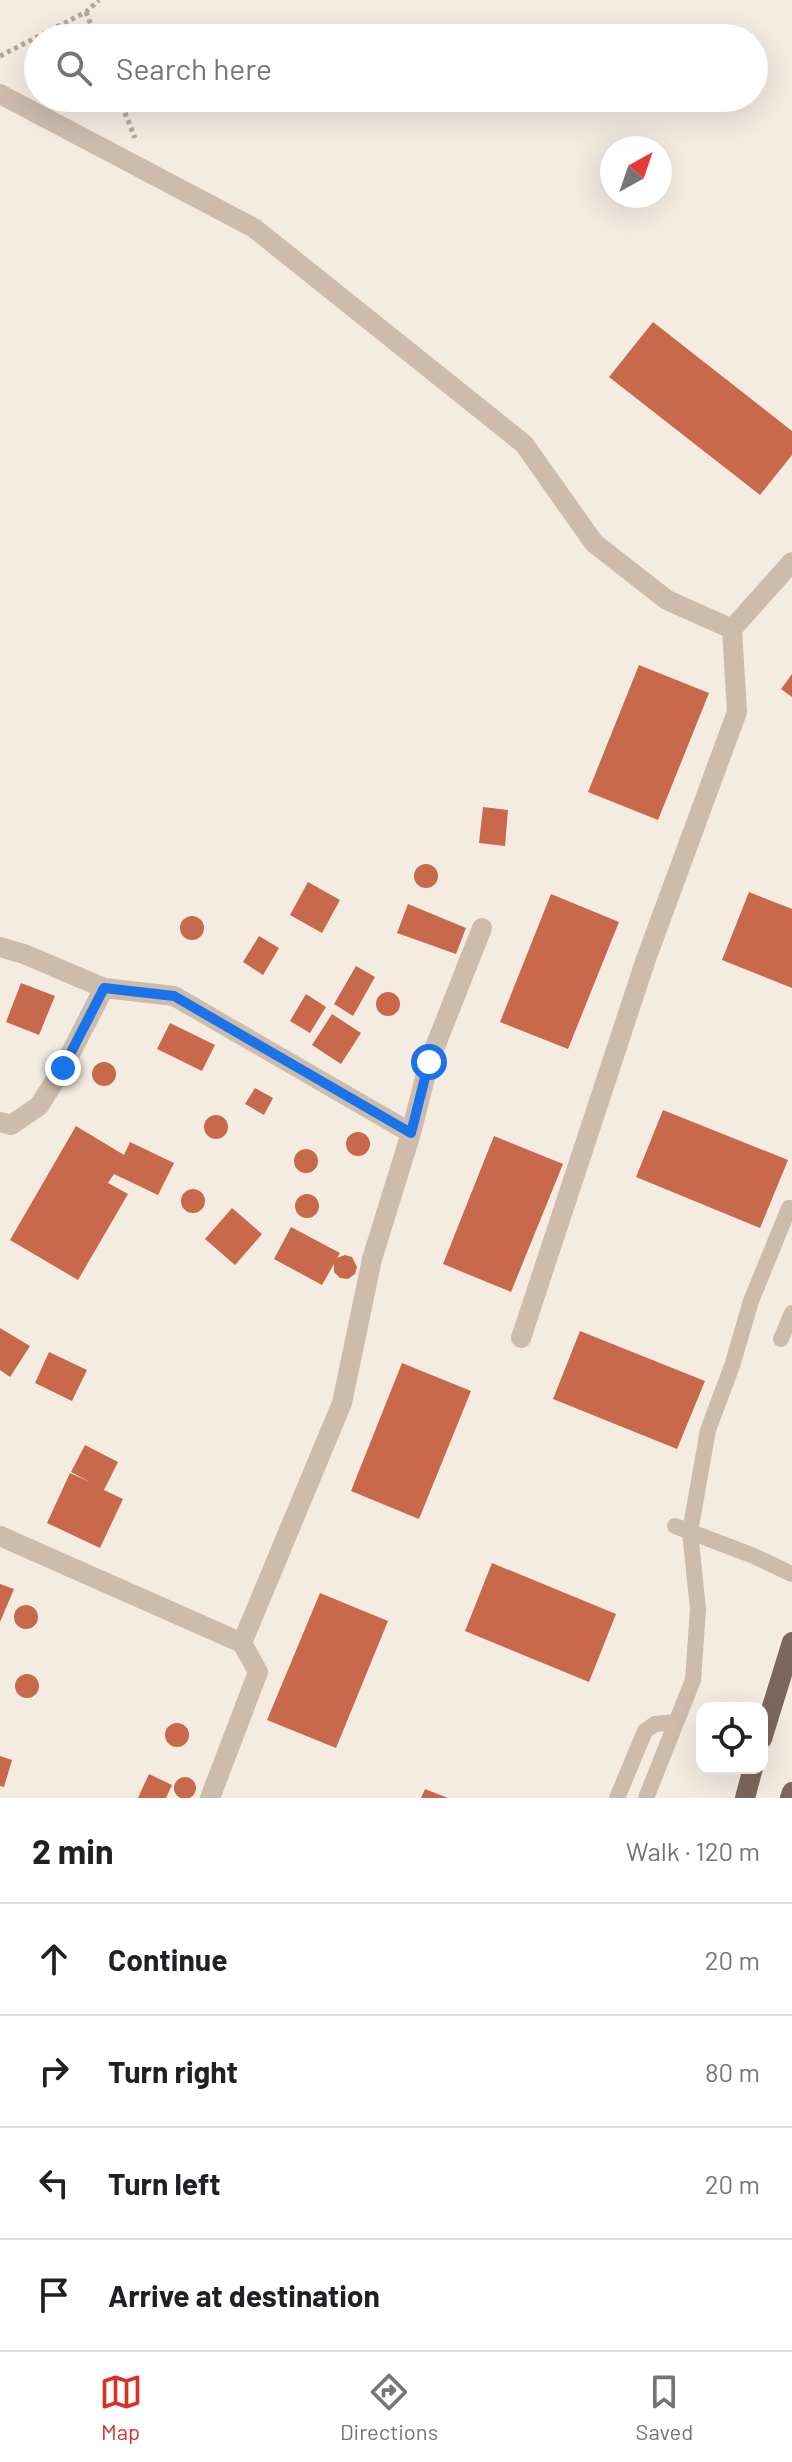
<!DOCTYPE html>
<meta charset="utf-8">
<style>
:root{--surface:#fff;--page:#f6f6f6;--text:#202124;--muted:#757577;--line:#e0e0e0;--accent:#d93025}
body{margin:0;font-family:Barlow,sans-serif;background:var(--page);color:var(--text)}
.controls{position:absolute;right:24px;bottom:24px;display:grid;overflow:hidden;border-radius:16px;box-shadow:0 8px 32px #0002}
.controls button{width:72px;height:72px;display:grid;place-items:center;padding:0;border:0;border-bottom:2px solid var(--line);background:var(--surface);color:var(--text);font:40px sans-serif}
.compass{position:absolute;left:600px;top:136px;width:72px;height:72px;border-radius:50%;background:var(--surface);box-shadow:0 8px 32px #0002;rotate:40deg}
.stop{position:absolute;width:24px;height:24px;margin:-18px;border:6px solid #1a73e8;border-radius:50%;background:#fff}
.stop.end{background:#1a73e8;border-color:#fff;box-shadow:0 2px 8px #0008}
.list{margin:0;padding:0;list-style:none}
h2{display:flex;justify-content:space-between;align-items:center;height:104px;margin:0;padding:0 32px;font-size:34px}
h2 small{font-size:26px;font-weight:400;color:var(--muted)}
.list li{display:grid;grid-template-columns:52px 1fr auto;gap:24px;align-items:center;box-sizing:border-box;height:112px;padding:0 32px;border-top:2px solid var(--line)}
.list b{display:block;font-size:30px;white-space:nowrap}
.list em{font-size:26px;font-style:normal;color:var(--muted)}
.icon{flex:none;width:44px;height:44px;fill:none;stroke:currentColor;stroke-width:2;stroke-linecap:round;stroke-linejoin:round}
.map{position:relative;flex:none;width:792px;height:1798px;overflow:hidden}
.search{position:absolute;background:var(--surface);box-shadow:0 8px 32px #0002;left:24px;right:24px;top:24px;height:88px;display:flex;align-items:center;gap:20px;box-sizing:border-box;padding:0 28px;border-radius:44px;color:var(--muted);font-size:30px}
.sheet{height:552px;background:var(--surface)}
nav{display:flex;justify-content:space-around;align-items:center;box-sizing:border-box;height:112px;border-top:2px solid var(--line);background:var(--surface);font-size:22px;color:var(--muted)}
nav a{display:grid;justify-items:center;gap:4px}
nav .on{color:var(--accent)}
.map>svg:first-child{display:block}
.building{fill:#c8694b}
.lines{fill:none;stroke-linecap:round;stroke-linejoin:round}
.path{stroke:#b9a596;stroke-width:5;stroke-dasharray:4 4;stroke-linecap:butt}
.lane{stroke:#cdbbac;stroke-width:16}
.street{stroke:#cdbbac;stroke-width:20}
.primary{stroke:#7d675c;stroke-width:20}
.route{stroke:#1a73e8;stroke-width:10}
</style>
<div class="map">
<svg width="792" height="1798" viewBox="0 0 792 1798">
<rect width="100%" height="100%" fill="#f4ebe1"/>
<path class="building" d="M 653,322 L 792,431 L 792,455 L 760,495 L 609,377 Z
M 639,665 L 709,693 L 658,820 L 588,792 Z
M 792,674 L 792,697 L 781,689 Z
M 483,807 L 508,810 L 505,846 L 479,843 Z
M414 876a12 12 0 1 1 24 0a12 12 0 1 1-24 0Z
M 308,882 L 340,900 L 322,933 L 290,915 Z
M 749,892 L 792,909 L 792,988 L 722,960 Z
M 551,894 L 619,922 L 568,1049 L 500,1022 Z
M 408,904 L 466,928 L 456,954 L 397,933 Z
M180 928a12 12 0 1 1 24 0a12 12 0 1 1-24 0Z
M 259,936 L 279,948 L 263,975 L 243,962 Z
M 356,966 L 375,977 L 353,1016 L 334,1004 Z
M 21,983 L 55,996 L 39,1035 L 6,1022 Z
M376 1004a12 12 0 1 1 24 0a12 12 0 1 1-24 0Z
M 306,994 L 326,1007 L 310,1033 L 290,1021 Z
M 332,1014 L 361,1033 L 341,1064 L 312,1045 Z
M 170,1023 L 215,1045 L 202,1071 L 157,1049 Z
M92 1074a12 12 0 1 1 24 0a12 12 0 1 1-24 0Z
M 255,1088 L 273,1098 L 264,1115 L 245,1104 Z
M 663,1110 L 788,1160 L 760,1228 L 636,1177 Z
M204 1127a12 12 0 1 1 24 0a12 12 0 1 1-24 0Z
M 76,1126 L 124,1155 L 130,1142 L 174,1163 L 158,1195 L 114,1174 L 108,1183 L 128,1194 L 78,1280 L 10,1240 Z
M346 1144a12 12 0 1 1 24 0a12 12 0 1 1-24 0Z
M 494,1136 L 563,1164 L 511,1292 L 443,1264 Z
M294 1161a12 12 0 1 1 24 0a12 12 0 1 1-24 0Z
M181 1201a12 12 0 1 1 24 0a12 12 0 1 1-24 0Z
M295 1206a12 12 0 1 1 24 0a12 12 0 1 1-24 0Z
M 232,1208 L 262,1234 L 235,1265 L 205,1239 Z
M 291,1227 L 340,1253 L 337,1258 L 345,1255 L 352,1257 L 357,1267 L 355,1274 L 348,1279 L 340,1278 L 334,1272 L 334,1264 L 322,1285 L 274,1259 Z
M 0,1328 L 30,1346 L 10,1377 L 0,1370 Z
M 580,1331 L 705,1381 L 677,1449 L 553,1399 Z
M 49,1352 L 87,1370 L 72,1401 L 35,1383 Z
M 402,1363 L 471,1391 L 419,1519 L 351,1491 Z
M 85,1445 L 118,1462 L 104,1490 L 123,1499 L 100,1548 L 47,1523 L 70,1473 L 90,1482 L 71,1472 Z
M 492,1563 L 616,1614 L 589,1682 L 465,1631 Z
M 0,1584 L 14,1589 L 0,1622 Z
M 320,1593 L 388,1621 L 336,1748 L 267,1720 Z
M14 1617a12 12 0 1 1 24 0a12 12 0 1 1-24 0Z
M15 1686a12 12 0 1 1 24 0a12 12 0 1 1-24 0Z
M165 1735a12 12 0 1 1 24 0a12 12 0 1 1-24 0Z
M 0,1756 L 12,1760 L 4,1787 L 0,1786 Z
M 149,1774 L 172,1785 L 166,1798 L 138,1798 Z
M174 1788a11 11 0 1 1 22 0a11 11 0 1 1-22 0Z
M 425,1789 L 448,1798 L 421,1798 Z"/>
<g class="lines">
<path class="path" d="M 86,12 L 96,38
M 0,56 L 86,12 L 99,0
M 119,98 L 135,138"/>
<path class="lane" d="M 781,1339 L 792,1313
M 675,1526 L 754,1556 L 792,1574
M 617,1798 L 645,1731 L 655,1724 L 676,1722
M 646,1798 L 693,1680 L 698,1609 L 690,1532 L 708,1430 L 732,1366 L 751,1301 L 789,1208 L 792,1208"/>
<path class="street" d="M 0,94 L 254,228 L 524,444 L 594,543 L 667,600 L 732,629
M 0,947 L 24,954 L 104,988
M 0,1122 L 11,1125 L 39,1106 L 63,1068 L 104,988 L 174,996 L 411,1133
M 521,1338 L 646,959 L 737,712 L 732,629 L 792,562
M 0,1536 L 242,1643
M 210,1798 L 258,1672 L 242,1643 L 342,1403 L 372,1259 L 411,1133 L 429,1062 L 482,928"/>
<path class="primary" d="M 762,1739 L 792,1642
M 745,1798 L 753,1768
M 790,1798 L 792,1792"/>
</g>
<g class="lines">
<path class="route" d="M 63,1068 L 104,988 L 174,996 L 411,1133 L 429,1062"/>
</g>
</svg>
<div class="controls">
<button><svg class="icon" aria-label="locate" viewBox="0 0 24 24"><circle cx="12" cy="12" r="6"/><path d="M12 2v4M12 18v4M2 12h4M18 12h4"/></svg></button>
</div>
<svg class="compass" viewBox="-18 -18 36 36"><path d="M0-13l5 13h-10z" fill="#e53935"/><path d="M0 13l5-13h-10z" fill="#757577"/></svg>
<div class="stop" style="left:429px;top:1062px"></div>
<div class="stop end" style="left:63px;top:1068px"></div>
<div class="search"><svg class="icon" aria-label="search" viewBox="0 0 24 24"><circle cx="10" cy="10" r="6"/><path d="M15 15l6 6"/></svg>Search here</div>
</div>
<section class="sheet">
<h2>2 min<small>Walk · 120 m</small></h2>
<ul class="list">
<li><svg class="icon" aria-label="ahead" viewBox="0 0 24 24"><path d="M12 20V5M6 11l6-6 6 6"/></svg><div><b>Continue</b></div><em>20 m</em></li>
<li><svg class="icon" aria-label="right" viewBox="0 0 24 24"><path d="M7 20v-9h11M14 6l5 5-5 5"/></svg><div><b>Turn right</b></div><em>80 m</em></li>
<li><svg class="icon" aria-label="left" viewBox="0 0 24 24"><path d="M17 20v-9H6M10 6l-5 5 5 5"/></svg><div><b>Turn left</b></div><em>20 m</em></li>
<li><svg class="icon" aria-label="arrive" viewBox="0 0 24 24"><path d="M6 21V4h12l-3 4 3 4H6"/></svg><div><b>Arrive at destination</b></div></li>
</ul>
</section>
<nav>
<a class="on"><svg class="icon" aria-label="map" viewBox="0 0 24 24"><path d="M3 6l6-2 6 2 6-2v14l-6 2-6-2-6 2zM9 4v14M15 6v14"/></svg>Map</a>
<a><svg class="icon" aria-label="directions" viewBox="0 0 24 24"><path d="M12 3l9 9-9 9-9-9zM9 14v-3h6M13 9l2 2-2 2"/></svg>Directions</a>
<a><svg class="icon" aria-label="saved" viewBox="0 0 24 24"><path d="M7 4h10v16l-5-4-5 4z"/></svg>Saved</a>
</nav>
